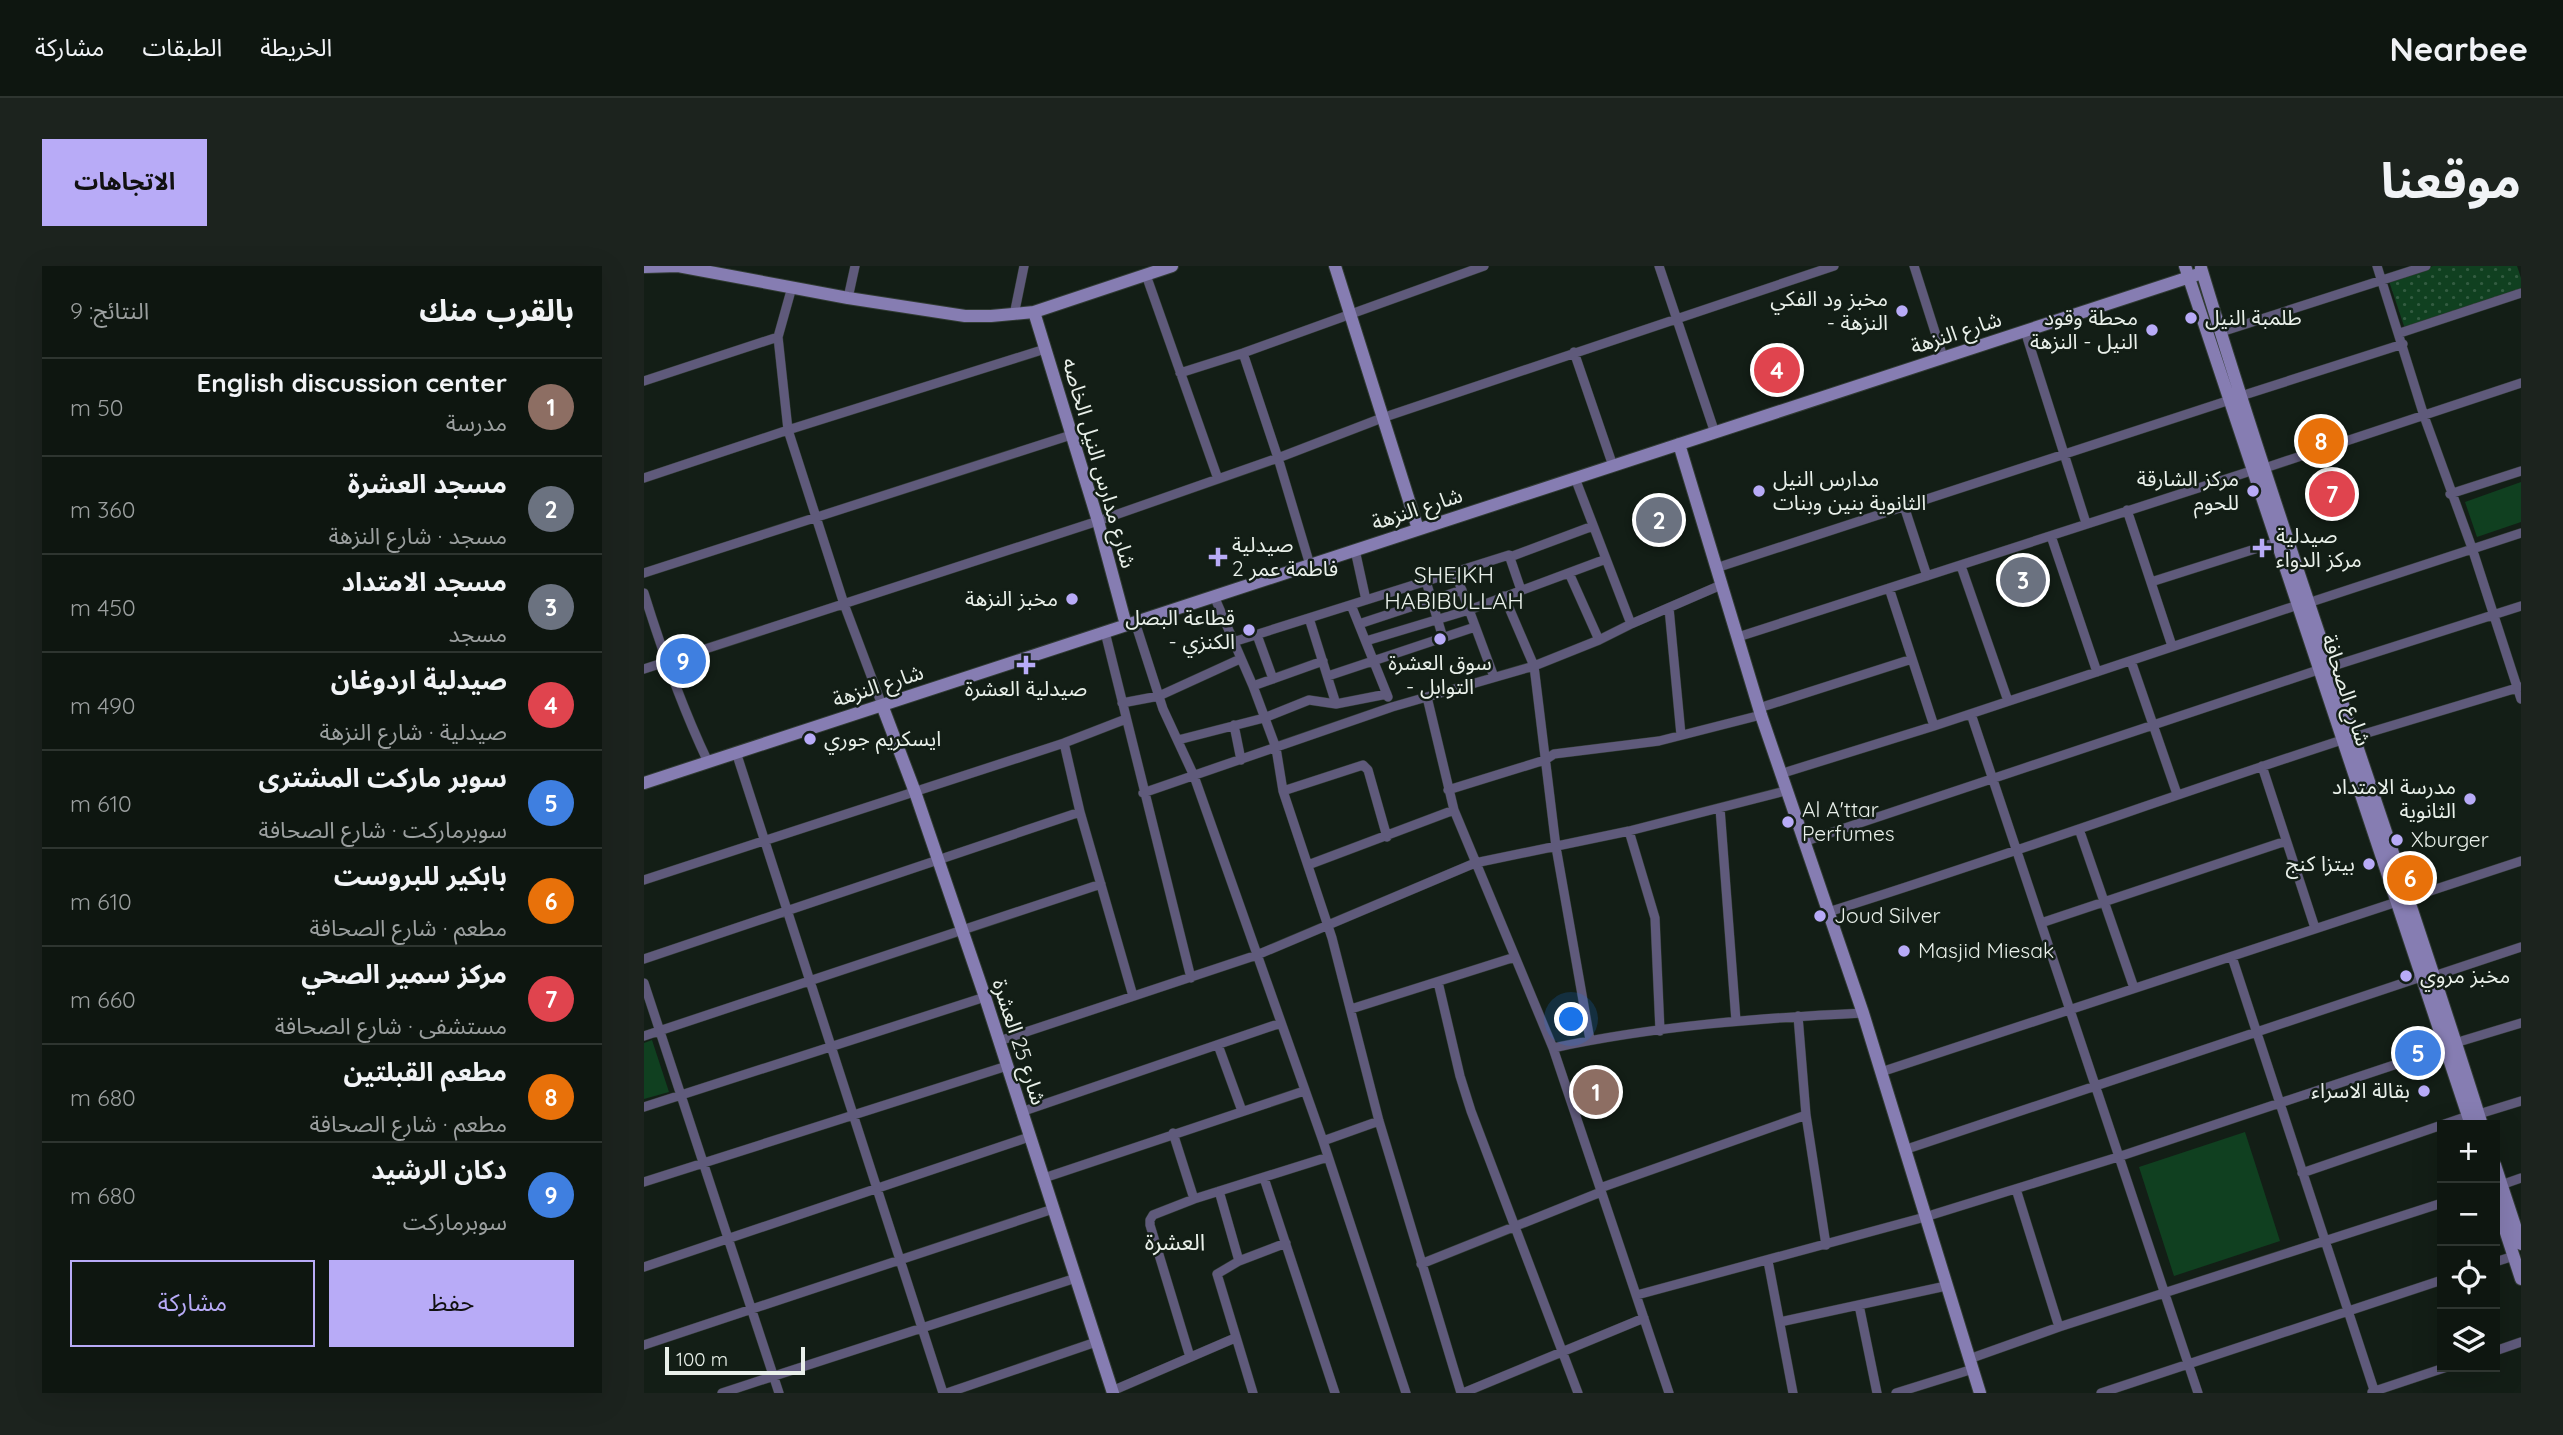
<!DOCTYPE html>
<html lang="ar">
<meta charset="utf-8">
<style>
:root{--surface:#0e1610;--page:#1c231e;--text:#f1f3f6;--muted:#9b9f9f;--line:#2e3530;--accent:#b8abf7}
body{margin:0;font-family:Quicksand,"Noto Sans Arabic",sans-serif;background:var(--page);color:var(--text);direction:rtl}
.controls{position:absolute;right:21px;bottom:21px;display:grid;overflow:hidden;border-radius:0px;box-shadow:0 7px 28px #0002}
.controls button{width:63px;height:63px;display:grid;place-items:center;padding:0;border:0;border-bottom:2px solid var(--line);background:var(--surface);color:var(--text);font:35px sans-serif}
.scale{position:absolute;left:21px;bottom:18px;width:140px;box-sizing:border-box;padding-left:7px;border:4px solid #e9f0ea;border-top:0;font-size:19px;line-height:24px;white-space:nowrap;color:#e9f0ea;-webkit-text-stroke:5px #131e16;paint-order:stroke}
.you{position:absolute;left:928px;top:754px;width:24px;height:24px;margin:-18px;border:5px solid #fff;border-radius:50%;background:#1a73e8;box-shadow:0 0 0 10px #1a73e833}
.badge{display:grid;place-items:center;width:46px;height:46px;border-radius:50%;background:var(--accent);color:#fff;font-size:23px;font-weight:700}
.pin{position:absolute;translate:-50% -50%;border:4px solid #fff;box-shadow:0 2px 7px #0006}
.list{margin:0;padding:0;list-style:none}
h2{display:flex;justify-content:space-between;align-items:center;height:91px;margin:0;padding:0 28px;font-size:30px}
h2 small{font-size:23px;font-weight:400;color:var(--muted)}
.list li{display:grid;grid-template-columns:46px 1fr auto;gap:21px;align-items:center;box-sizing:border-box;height:98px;padding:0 28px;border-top:2px solid var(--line)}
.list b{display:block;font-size:26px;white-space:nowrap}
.list p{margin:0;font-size:23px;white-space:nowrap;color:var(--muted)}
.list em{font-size:23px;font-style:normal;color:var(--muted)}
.actions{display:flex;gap:14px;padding:21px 28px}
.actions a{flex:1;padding:16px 0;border:2px solid var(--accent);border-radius:0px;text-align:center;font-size:24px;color:var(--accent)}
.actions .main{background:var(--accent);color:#111}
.icon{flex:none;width:38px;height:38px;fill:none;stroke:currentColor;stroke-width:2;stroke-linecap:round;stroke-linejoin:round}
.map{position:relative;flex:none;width:1877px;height:1127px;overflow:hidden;direction:ltr;border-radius:0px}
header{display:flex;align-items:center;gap:42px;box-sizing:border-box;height:98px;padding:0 35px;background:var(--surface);border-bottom:2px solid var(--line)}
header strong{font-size:33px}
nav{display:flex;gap:38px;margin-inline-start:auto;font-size:24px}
.intro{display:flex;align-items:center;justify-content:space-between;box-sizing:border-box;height:168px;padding:0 42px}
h1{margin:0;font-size:49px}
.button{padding:18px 32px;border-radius:0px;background:var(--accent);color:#111;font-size:24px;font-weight:700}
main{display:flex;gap:42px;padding:0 42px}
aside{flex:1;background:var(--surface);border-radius:0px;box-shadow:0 7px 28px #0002}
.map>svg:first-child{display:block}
.park{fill:url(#park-dots)}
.pitch{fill:#104020}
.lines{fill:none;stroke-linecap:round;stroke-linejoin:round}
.street-casing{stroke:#313b34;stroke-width:10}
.secondary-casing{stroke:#313b34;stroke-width:14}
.street{stroke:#5f5a7b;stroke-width:9}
.secondary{stroke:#867db2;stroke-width:12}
.poi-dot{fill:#b8abf7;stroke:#131e16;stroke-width:2.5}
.labels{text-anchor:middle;stroke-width:5;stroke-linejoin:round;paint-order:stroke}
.poi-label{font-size:21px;fill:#e9f0ea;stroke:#131e16;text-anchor:start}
.street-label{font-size:21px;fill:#e9f0ea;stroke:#131e16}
.neighbourhood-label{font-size:23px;fill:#e9f0ea;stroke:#131e16}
</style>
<header>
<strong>Nearbee</strong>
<nav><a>الخريطة</a><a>الطبقات</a><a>مشاركة</a></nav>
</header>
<div class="intro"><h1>موقعنا</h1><a class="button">الاتجاهات</a></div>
<main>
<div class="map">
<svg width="1877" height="1127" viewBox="0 0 1877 1127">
<defs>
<pattern id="park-dots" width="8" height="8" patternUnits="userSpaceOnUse" patternTransform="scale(1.75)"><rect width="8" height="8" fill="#104020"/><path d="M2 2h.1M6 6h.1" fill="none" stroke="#335c41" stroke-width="1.8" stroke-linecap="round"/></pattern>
</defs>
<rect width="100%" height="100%" fill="#131e16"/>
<path class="park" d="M 1789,0 L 1873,0 L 1877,12 L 1877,24 L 1761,63 L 1745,15 Z"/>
<path class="pitch" d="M 1877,216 L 1877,256 L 1833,271 L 1821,236 Z
M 8,774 L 25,826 L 0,833 L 0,777 Z
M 1601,866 L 1636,975 L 1530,1010 L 1495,901 Z"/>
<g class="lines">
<g class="street-casing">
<path id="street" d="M 1015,0 L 1071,167
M 1270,0 L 1299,91
M 1733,0 L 1780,150 L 1828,282 L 1877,433
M 502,9 L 574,213
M 148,21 L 134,71 L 144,164 L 200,338 L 238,439
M 204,32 L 211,0
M 370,49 L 380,0
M 1381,65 L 1442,257
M 1577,66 L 1782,0
M 1756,67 L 1877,27
M 930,86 L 969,200
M 599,87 L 634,192 L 666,299
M 536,107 L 599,87 L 840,0
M 0,115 L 134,71
M 1597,130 L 1759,78
M 1621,202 L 1877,117
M 0,212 L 144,164 L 401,83
M 931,212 L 987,358
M 1806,228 L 1877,205
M 1260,240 L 1283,310
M 1483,244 L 1528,380
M 1407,270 L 1453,406
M 711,284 L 722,334
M 866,291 L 949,260
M 1317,300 L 1364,435
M 1072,302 L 1586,134
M 811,306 L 850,411
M 0,307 L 427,169
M 925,307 L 955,374
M 782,315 L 799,372
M 1507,316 L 1633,276
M 1245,322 L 1290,460
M 0,327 C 18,385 38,441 64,496
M 570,330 L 609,420 L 632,482 L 639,525 L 688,672 L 735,855 L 817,1127
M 860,330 L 890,400 L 912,581 L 946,774
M 1664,337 L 1877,267
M 707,339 L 744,431
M 1025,342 L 1037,469
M 665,352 L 692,438
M 491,356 L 519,443 L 550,510 L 679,875 L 762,1127
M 715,358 L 818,324
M 461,366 L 547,712
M 613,369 L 629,413
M 1094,371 L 1610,204
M 722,375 L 825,344 L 962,293
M 589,376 L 865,289 L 877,324
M 1487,395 L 1533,528
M 1686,401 L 1877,340
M 0,403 L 454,255 L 634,192 L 738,152 L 1190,0
M 684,410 L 831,361
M 609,420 L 679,395
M 783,431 L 810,544 L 909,782 L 1025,1127
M 478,437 L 515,430 L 596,393
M 1115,442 L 1268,393
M 1327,448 L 1554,1127
M 590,459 L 597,494
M 1710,471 L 1876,421
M 534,474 L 620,452 L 665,434 L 692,438 L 743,428
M 420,477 L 436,546 L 489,730
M 92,486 L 299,1127
M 1618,500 L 1671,662
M 1136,508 L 1290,460 L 1654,339
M 804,524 L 901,494 L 910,488 L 1015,475 L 1117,449
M 639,525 L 719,499 L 724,504 L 743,571
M 499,527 L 748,441 L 890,400 L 955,374 L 987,358 L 1077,319
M 1076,542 L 1092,755
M 1435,563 L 1490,722
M 985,565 L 1011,652 L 1016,765
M 1159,576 L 1674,404
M 664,599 L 810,544
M 0,614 L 420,477 L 482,453
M 1184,646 C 1357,592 1526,530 1698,474
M 1397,657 L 1642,575
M 1588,691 L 1731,1127
M 0,693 L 436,546
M 1790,710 L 1877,681
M 794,716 L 816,810 L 827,845 L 934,1127
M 0,717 L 135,1127
M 707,743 L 871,691
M 1154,750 L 1162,849 L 1182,979
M 0,770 L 457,618
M 355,775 L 613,689 L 831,597 L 985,565 L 1141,525
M 1811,777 L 1877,757
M 574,779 L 598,845
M 909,782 C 1011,760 1115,752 1219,747
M 1237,806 L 1877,595
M 0,841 L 341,731
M 377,846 L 637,757
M 1835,848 L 1877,835
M 529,867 L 550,933
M 679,875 L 735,855
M 1260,884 L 1777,711
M 1658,907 L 1824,850
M 400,912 L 660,825
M 620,912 L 691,1127
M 0,916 L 363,800
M 1857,919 L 1877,912
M 956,922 L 1162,849
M 1372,923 L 1415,1061
M 575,925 L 595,995
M 1124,995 L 1149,1127
M 1851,996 L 1870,990
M 777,998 L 957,926
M 0,1001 L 385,871
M 993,1029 L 1281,951 L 1474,891 L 1801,782
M 1215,1039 L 1233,1127
M 1136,1056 L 1302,1020
M 0,1079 L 409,943
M 1851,1085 L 1877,1076
M 546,1091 L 506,959 L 506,954 L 509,949 L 550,933 L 684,891
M 1325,1093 L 1415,1061 L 1798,937
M 468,1125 L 591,1072
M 1728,1126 L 1803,1101
M 78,1127 L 432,1012
M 303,1127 L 452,1076
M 609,1127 L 573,1008 L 595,995 L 642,977
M 819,1127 L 1000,1052
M 1252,1127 L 1329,1103
M 1457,1127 L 1798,1014"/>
</g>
<g class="secondary-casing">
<path id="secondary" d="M 691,0 L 774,263
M 1541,0 L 1827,859
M 0,1 L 34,0 L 204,32 L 321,50 L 347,50 L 390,46 L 528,0
M 1557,2 C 1644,290 1748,572 1838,859
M 390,46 L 454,255 L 482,359
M 1035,178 L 1117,449 L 1219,747 L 1336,1127
M 238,439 L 271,526 L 341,731 L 469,1127
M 0,517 L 1558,7
M 1851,899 L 1877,978
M 1851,933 L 1877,1013"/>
</g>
<use href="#street" class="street"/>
<use href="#secondary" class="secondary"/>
</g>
<g class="poi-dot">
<circle cx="1258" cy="45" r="7"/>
<circle cx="1547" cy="52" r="7"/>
<circle cx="1508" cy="64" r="7"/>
<circle cx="1115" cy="225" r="7"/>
<circle cx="1609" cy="225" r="7"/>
<path d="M1614.5 271.5h7v7h7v7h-7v7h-7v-7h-7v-7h7z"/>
<path d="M570.5 280.5h7v7h7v7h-7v7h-7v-7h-7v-7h7z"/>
<circle cx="428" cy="333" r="7"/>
<circle cx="605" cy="364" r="7"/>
<circle cx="796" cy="373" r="7"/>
<path d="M378.5 388.5h7v7h7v7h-7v7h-7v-7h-7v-7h7z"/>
<circle cx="166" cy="473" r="7"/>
<circle cx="1826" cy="533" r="7"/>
<circle cx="1144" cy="556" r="7"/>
<circle cx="1753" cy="574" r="7"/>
<circle cx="1725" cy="598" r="7"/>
<circle cx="1176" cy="650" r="7"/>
<circle cx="1260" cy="685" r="7"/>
<circle cx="1762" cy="710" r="7"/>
<circle cx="1780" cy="825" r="7"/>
</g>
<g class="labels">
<g class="poi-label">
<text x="1244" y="40" text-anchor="end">مخبز ود الفكي<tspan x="1244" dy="24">- النزهة</tspan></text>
<text x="1494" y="59" text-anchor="end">محطة وقود<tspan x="1494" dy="24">النيل - النزهة</tspan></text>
<text x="1561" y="59">طلمبة النيل</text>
<text x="1129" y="220">مدارس النيل<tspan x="1129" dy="24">الثانوية بنين وبنات</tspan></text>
<text x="1595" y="220" text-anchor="end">مركز الشارقة<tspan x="1595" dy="24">للحوم</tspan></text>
<text x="1632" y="277">صيدلية<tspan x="1632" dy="24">مركز الدواء</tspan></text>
<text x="588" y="286">صيدلية<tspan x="588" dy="24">فاطمة عمر 2</tspan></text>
<text x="414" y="340" text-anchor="end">مخبز النزهة</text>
<text x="591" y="359" text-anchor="end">قطاعة البصل<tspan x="591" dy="24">- الكنزي</tspan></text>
<text x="796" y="404" text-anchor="middle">سوق العشرة<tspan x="796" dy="24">- التوابل</tspan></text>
<text x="382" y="430" text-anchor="middle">صيدلية العشرة</text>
<text x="180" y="480">ايسكريم جوري</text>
<text x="1812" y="528" text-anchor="end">مدرسة الامتداد<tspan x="1812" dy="24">الثانوية</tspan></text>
<text x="1158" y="551">Al A'ttar<tspan x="1158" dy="24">Perfumes</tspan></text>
<text x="1767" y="581">Xburger</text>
<text x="1711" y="605" text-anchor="end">بيتزا كنج</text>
<text x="1190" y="657">Joud Silver</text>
<text x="1274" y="692">Masjid Miesak</text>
<text x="1776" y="717">مخبز مروي</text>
<text x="1766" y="832" text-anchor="end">بقالة الاسراء</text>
</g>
<g class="street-label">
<text transform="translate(1312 67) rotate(-18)" y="7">شارع النزهة</text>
<text transform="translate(455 197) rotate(74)" y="7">شارع مدارس النيل الخاصه</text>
<text transform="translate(773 243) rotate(-18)" y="7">شارع النزهة</text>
<text transform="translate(234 420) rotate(-18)" y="7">شارع النزهة</text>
<text transform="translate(1702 424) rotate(72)" y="7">شارع الصحافة</text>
<text transform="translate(375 776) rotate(72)" y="7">شارع 25 العشرة</text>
</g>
<g class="neighbourhood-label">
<text x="810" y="317">SHEIKH<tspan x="810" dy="26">HABIBULLAH</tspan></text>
<text x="531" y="984">العشرة</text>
</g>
</g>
</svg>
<div class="controls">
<button>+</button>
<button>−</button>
<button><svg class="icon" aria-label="locate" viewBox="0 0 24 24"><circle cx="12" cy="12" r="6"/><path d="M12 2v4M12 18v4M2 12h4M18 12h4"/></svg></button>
<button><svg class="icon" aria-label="layers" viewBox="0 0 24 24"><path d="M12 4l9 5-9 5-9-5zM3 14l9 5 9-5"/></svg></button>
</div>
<div class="scale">100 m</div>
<div class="you"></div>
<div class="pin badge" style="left:952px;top:826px;background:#8d6e63">1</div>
<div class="pin badge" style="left:1015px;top:254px;background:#6b7280">2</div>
<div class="pin badge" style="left:1379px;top:314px;background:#6b7280">3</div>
<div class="pin badge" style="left:1133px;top:104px;background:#e0444e">4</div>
<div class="pin badge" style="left:1774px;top:787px;background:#3f7fe0">5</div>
<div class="pin badge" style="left:1766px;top:612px;background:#e8710a">6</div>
<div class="pin badge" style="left:1688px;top:228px;background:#e0444e">7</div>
<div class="pin badge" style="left:1677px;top:175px;background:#e8710a">8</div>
<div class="pin badge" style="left:39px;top:395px;background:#3f7fe0">9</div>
</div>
<aside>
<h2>بالقرب منك<small>النتائج: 9</small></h2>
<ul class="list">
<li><span class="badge" style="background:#8d6e63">1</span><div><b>English discussion center</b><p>مدرسة</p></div><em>50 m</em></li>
<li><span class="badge" style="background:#6b7280">2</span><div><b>مسجد العشرة</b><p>مسجد · شارع النزهة</p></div><em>360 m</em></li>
<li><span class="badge" style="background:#6b7280">3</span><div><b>مسجد الامتداد</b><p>مسجد</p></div><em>450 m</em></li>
<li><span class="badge" style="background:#e0444e">4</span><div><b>صيدلية اردوغان</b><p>صيدلية · شارع النزهة</p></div><em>490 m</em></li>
<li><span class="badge" style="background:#3f7fe0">5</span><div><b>سوبر ماركت المشترى</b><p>سوبرماركت · شارع الصحافة</p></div><em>610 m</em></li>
<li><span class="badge" style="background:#e8710a">6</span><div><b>بابكير للبروست</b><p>مطعم · شارع الصحافة</p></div><em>610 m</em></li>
<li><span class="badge" style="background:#e0444e">7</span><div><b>مركز سمير الصحي</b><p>مستشفى · شارع الصحافة</p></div><em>660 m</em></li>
<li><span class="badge" style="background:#e8710a">8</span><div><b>مطعم القبلتين</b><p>مطعم · شارع الصحافة</p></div><em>680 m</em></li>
<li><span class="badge" style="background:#3f7fe0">9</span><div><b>دكان الرشيد</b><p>سوبرماركت</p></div><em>680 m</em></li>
</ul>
<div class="actions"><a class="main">حفظ</a><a>مشاركة</a></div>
</aside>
</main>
